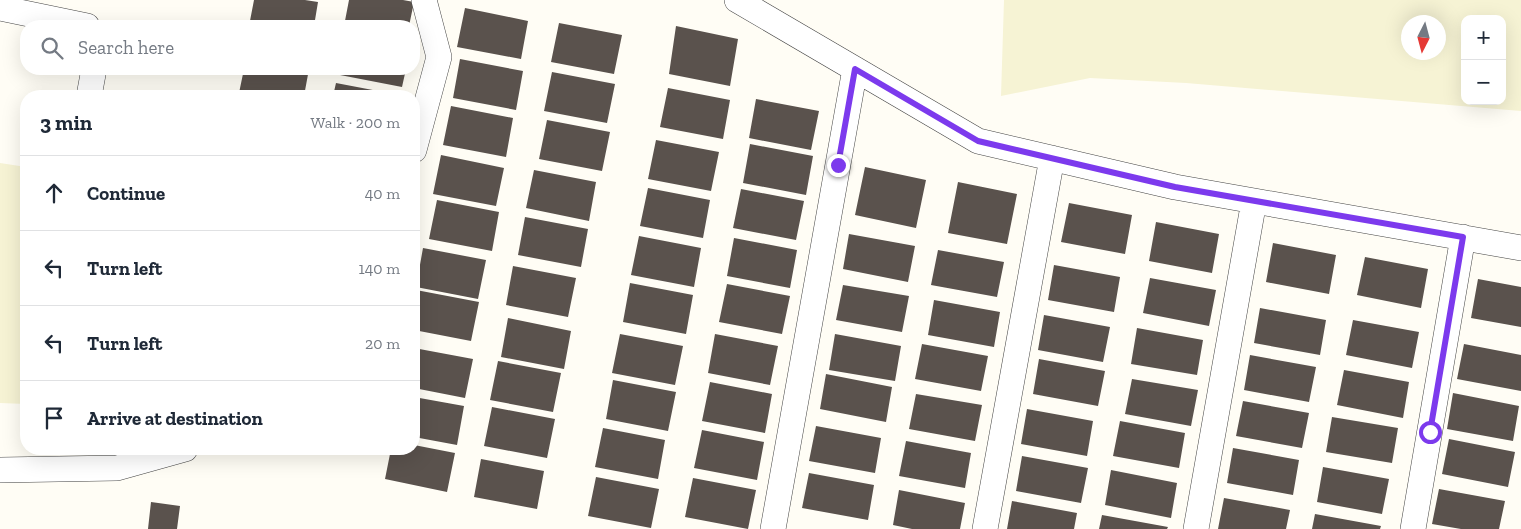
<!DOCTYPE html>
<meta charset="utf-8">
<style>
:root{--surface:#fff;--page:#f6f6f7;--text:#1f2937;--muted:#747a83;--line:#e0e1e3}
body{margin:0;font-family:"Zilla Slab",serif;background:var(--page);color:var(--text)}
.controls{position:absolute;right:15px;top:15px;display:grid;overflow:hidden;border-radius:10px;box-shadow:0 5px 20px #0002}
.controls button{width:45px;height:45px;display:grid;place-items:center;padding:0;border:0;border-bottom:1px solid var(--line);background:var(--surface);color:var(--text);font:25px sans-serif}
.compass{position:absolute;left:1401px;top:15px;width:45px;height:45px;border-radius:50%;background:var(--surface);box-shadow:0 5px 20px #0002;rotate:186deg}
.stop{position:absolute;width:15px;height:15px;margin:-11px;border:4px solid #7c3aed;border-radius:50%;background:#fff}
.stop.end{background:#7c3aed;border-color:#fff;box-shadow:0 1px 5px #0008}
.list{margin:0;padding:0;list-style:none}
h2{display:flex;justify-content:space-between;align-items:center;height:65px;margin:0;padding:0 20px;font-size:21px}
h2 small{font-size:16px;font-weight:400;color:var(--muted)}
.list li{display:grid;grid-template-columns:32px 1fr auto;gap:15px;align-items:center;box-sizing:border-box;height:75px;padding:0 20px;border-top:1px solid var(--line)}
.list b{display:block;font-size:19px;white-space:nowrap}
.list em{font-size:16px;font-style:normal;color:var(--muted)}
.icon{flex:none;width:28px;height:28px;fill:none;stroke:currentColor;stroke-width:2;stroke-linecap:round;stroke-linejoin:round}
.map{position:relative;flex:none;width:1521px;height:529px;overflow:hidden}
.search{position:absolute;background:var(--surface);box-shadow:0 5px 20px #0002;left:20px;top:20px;width:400px;height:55px;display:flex;align-items:center;gap:12px;box-sizing:border-box;padding:0 18px;border-radius:20px;color:var(--muted);font-size:19px}
.panel{position:absolute;background:var(--surface);box-shadow:0 5px 20px #0002;left:20px;top:90px;width:400px;height:365px;border-radius:20px}
.map>svg:first-child{display:block}
.farmland{fill:#f6f3d4;fill-rule:evenodd}
.building{fill:#5a524d}
.lines{fill:none;stroke-linecap:round;stroke-linejoin:round}
.street-casing{stroke:#444;stroke-width:26}
.street{stroke:#fff;stroke-width:25}
.route{stroke:#7c3aed;stroke-width:6}
</style>
<div class="map">
<svg width="1521" height="529" viewBox="0 0 1521 529">
<rect width="100%" height="100%" fill="#fffdf5"/>
<path class="farmland" d="M 1004,0 L 1521,0 L 1521,111 L 1186,83 L 1090,78 L 1001,96 ZM 1465,19 L 1502,19 L 1502,101 L 1465,101 ZM 1408,22 L 1438,22 L 1438,52 L 1408,52 Z
M 0,163 L 26,167 L 26,404 L 0,403 Z"/>
<path class="building" d="M 254,0 L 305,0 L 318,2 L 314,26 L 249,26 Z
M 349,0 L 403,0 L 414,2 L 409,26 L 344,26 Z
M 465,8 L 528,21 L 521,59 L 457,47 Z
M 559,23 L 622,35 L 614,74 L 551,62 Z
M 676,26 L 738,39 L 730,86 L 669,74 Z
M 460,59 L 523,71 L 516,110 L 453,98 Z
M 244,69 L 309,69 L 304,96 L 256,96 L 239,93 Z
M 341,69 L 406,69 L 402,87 L 340,75 Z
M 552,72 L 615,84 L 607,123 L 544,111 Z
M 336,83 L 399,95 L 398,96 L 333,96 Z
M 668,88 L 730,100 L 723,139 L 660,127 Z
M 756,99 L 819,111 L 811,150 L 749,138 Z
M 451,106 L 513,118 L 506,157 L 443,145 Z
M 547,120 L 610,132 L 602,171 L 539,159 Z
M 656,140 L 719,152 L 711,191 L 648,179 Z
M 750,144 L 813,156 L 806,195 L 743,183 Z
M 441,155 L 504,168 L 496,206 L 433,194 Z
M 865,167 L 926,180 L 916,228 L 855,215 Z
M 534,170 L 596,182 L 589,221 L 526,208 Z
M 958,182 L 1017,194 L 1007,244 L 948,233 Z
M 648,188 L 710,200 L 703,238 L 640,226 Z
M 741,189 L 804,201 L 796,240 L 733,228 Z
M 437,200 L 499,212 L 492,251 L 429,239 Z
M 1069,203 L 1132,215 L 1125,254 L 1061,242 Z
M 525,217 L 588,229 L 581,267 L 518,255 Z
M 1156,222 L 1219,234 L 1212,273 L 1149,261 Z
M 849,234 L 915,246 L 908,282 L 843,269 Z
M 639,236 L 701,248 L 694,287 L 631,275 Z
M 734,238 L 797,250 L 790,288 L 727,276 Z
M 1273,243 L 1336,255 L 1329,294 L 1266,282 Z
M 423,248 L 486,260 L 478,299 L 416,287 Z
M 938,250 L 1004,262 L 997,297 L 931,285 Z
M 1365,257 L 1428,269 L 1421,308 L 1357,295 Z
M 1054,265 L 1120,277 L 1114,312 L 1048,300 Z
M 513,266 L 576,278 L 568,317 L 506,305 Z
M 1150,278 L 1216,290 L 1209,326 L 1143,313 Z
M 1478,279 L 1521,287 L 1521,327 L 1471,318 Z
M 630,283 L 693,295 L 686,334 L 623,322 Z
M 727,284 L 790,296 L 782,334 L 719,322 Z
M 843,285 L 909,296 L 902,332 L 836,320 Z
M 416,290 L 479,302 L 471,341 L 414,330 L 414,300 Z
M 934,300 L 1000,312 L 994,347 L 928,335 Z
M 1260,308 L 1326,320 L 1320,355 L 1254,343 Z
M 1044,315 L 1110,327 L 1103,362 L 1038,350 Z
M 508,318 L 571,331 L 564,369 L 501,357 Z
M 1353,320 L 1419,332 L 1412,368 L 1346,355 Z
M 1137,328 L 1203,340 L 1197,375 L 1131,364 Z
M 620,334 L 683,346 L 675,385 L 612,373 Z
M 715,334 L 778,346 L 770,385 L 708,373 Z
M 835,334 L 901,346 L 895,381 L 829,370 Z
M 922,344 L 988,356 L 981,391 L 915,379 Z
M 1464,344 L 1521,355 L 1521,391 L 1457,379 Z
M 414,348 L 473,359 L 465,398 L 414,388 Z
M 1250,355 L 1316,367 L 1309,402 L 1244,390 Z
M 1039,359 L 1105,371 L 1098,406 L 1033,394 Z
M 498,361 L 561,373 L 553,412 L 490,400 Z
M 1344,370 L 1409,382 L 1403,418 L 1337,405 Z
M 826,374 L 892,387 L 886,422 L 820,409 Z
M 1132,379 L 1198,390 L 1191,426 L 1125,414 Z
M 613,380 L 676,392 L 668,431 L 606,419 Z
M 710,382 L 772,394 L 765,433 L 702,421 Z
M 1453,393 L 1519,406 L 1513,441 L 1447,429 Z
M 916,394 L 982,405 L 975,441 L 909,429 Z
M 414,397 L 464,406 L 457,445 L 414,437 Z
M 1243,401 L 1309,413 L 1302,448 L 1236,436 Z
M 492,407 L 555,419 L 547,458 L 484,446 Z
M 1027,409 L 1093,421 L 1087,456 L 1021,444 Z
M 1332,417 L 1398,428 L 1392,463 L 1326,452 Z
M 1120,421 L 1185,433 L 1179,468 L 1113,456 Z
M 816,426 L 881,438 L 875,473 L 809,461 Z
M 603,428 L 665,440 L 658,479 L 595,467 Z
M 702,430 L 764,442 L 757,480 L 694,468 Z
M 1449,439 L 1515,452 L 1508,487 L 1442,474 Z
M 906,441 L 971,453 L 965,488 L 899,476 Z
M 414,445 L 455,453 L 447,492 L 385,479 L 391,449 L 414,449 Z
M 1233,448 L 1299,460 L 1293,495 L 1227,483 Z
M 1022,456 L 1088,468 L 1081,503 L 1016,491 Z
M 481,459 L 544,471 L 537,509 L 474,497 Z
M 1323,467 L 1389,479 L 1382,514 L 1317,502 Z
M 1111,470 L 1177,483 L 1171,518 L 1105,505 Z
M 809,473 L 874,485 L 868,520 L 802,508 Z
M 596,477 L 659,489 L 651,528 L 588,516 Z
M 693,478 L 756,490 L 748,529 L 685,517 Z
M 1439,489 L 1505,501 L 1499,529 L 1461,529 L 1432,524 Z
M 899,490 L 965,503 L 960,529 L 912,529 L 893,525 Z
M 1224,498 L 1290,510 L 1286,529 L 1218,529 Z
M 1012,501 L 1077,513 L 1074,529 L 1007,529 Z
M 151,502 L 180,506 L 177,529 L 148,529 Z
M 1315,514 L 1381,526 L 1380,529 L 1312,529 Z
M 1102,515 L 1168,527 L 1167,529 L 1099,529 Z"/>
<g class="lines">
<g class="street-casing">
<path id="street" d="M 737,0 L 978,141 L 1175,187 L 1521,248
M 0,8 L 87,26
M 89,96 L 94,69
M 414,150 L 439,57 L 424,0
M 0,470 L 117,468 L 185,449
M 773,529 L 855,69
M 985,529 L 1052,158
M 1196,529 L 1254,201
M 1413,529 L 1463,237"/>
</g>
<use href="#street" class="street"/>
</g>
<g class="lines">
<path class="route" d="M 838,165 L 855,69 L 978,141 L 1175,187 L 1463,237 L 1430,432"/>
</g>
</svg>
<div class="controls">
<button>+</button>
<button>−</button>
</div>
<svg class="compass" viewBox="-18 -18 36 36"><path d="M0-13l5 13h-10z" fill="#e53935"/><path d="M0 13l5-13h-10z" fill="#747a83"/></svg>
<div class="stop" style="left:1430px;top:432px"></div>
<div class="stop end" style="left:838px;top:165px"></div>
<div class="search"><svg class="icon" aria-label="search" viewBox="0 0 24 24"><circle cx="10" cy="10" r="6"/><path d="M15 15l6 6"/></svg>Search here</div>
<section class="panel">
<h2>3 min<small>Walk · 200 m</small></h2>
<ul class="list">
<li><svg class="icon" aria-label="ahead" viewBox="0 0 24 24"><path d="M12 20V5M6 11l6-6 6 6"/></svg><div><b>Continue</b></div><em>40 m</em></li>
<li><svg class="icon" aria-label="left" viewBox="0 0 24 24"><path d="M17 20v-9H6M10 6l-5 5 5 5"/></svg><div><b>Turn left</b></div><em>140 m</em></li>
<li><svg class="icon" aria-label="left" viewBox="0 0 24 24"><path d="M17 20v-9H6M10 6l-5 5 5 5"/></svg><div><b>Turn left</b></div><em>20 m</em></li>
<li><svg class="icon" aria-label="arrive" viewBox="0 0 24 24"><path d="M6 21V4h12l-3 4 3 4H6"/></svg><div><b>Arrive at destination</b></div></li>
</ul>
</section>
</div>
